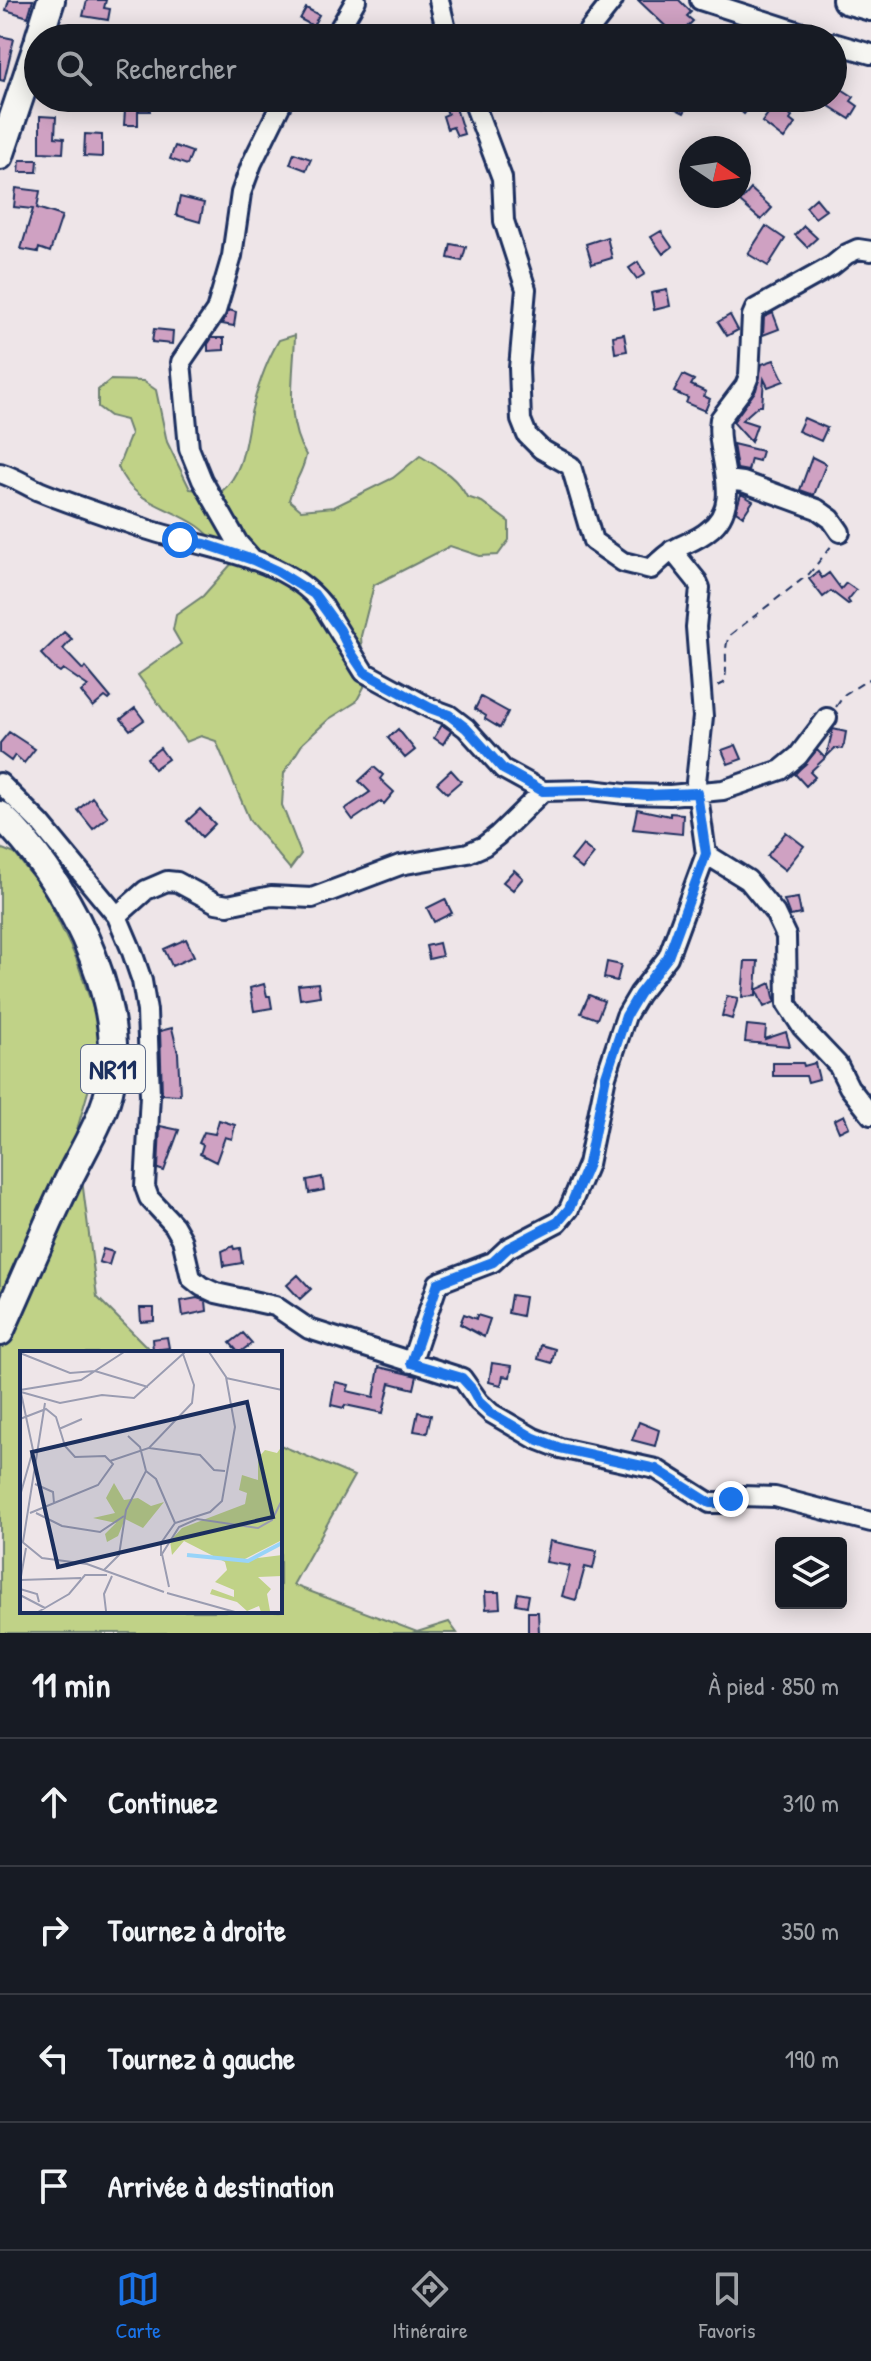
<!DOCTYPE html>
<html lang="fr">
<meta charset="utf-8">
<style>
:root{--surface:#171b24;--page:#242831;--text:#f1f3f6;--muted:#9ea1a6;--line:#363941;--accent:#1a73e8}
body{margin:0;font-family:"Patrick Hand",sans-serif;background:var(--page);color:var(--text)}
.controls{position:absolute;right:24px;bottom:24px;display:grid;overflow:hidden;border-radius:8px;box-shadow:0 4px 20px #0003}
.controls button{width:72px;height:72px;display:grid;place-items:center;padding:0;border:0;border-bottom:2px solid var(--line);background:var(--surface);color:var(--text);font:40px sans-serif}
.compass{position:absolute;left:679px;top:136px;width:72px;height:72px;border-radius:50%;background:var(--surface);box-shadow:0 4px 20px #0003;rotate:103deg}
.stop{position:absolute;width:24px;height:24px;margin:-18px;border:6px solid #1a73e8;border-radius:50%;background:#fff}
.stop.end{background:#1a73e8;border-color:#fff;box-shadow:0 2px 8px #0008}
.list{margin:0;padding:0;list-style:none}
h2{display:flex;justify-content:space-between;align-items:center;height:104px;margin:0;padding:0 32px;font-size:34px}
h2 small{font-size:26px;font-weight:400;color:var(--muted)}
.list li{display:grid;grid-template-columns:52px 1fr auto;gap:24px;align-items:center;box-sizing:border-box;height:128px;padding:0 32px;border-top:2px solid var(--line)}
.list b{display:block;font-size:30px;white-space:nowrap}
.list em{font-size:26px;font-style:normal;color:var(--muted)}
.icon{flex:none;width:44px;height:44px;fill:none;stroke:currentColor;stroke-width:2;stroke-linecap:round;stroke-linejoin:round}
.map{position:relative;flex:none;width:871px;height:1633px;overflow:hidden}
.search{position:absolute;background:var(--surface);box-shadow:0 4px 20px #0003;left:24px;right:24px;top:24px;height:88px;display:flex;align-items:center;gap:20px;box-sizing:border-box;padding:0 28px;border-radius:44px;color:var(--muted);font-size:30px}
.sheet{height:616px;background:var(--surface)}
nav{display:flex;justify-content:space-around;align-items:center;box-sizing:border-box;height:112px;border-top:2px solid var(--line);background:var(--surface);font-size:22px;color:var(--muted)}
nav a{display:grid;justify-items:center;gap:4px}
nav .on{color:var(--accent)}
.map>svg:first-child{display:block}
.green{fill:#c0d287;stroke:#6e8072;stroke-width:2}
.building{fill:#cfa1c2;stroke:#1b2f5e;stroke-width:2}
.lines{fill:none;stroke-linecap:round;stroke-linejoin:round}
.minor-casing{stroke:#1b2f5e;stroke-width:24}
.highway-casing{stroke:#1b2f5e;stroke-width:32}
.path{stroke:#1b2f5e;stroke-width:2;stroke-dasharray:8 6;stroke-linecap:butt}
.minor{stroke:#f6f6f2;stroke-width:18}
.highway{stroke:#f6f6f2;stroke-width:26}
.route{stroke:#1a73e8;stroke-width:10}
.labels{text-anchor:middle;stroke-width:6;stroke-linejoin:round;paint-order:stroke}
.shield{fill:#f6f6f2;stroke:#5d6b8a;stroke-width:2}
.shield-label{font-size:28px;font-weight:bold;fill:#1b2f5e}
.inset-river{fill:none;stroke:#98d4f9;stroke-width:4}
.inset-road{fill:none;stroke:#9a9cb1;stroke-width:2}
.view{fill:#1b2f5e;fill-opacity:0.15;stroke:#1b2f5e;stroke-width:4}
.inset-edge{fill:none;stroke:#1b2f5e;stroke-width:4}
</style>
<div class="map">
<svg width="871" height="1633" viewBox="0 0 871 1633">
<rect width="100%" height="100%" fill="#eee5e8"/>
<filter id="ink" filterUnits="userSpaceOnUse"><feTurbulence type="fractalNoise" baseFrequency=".0125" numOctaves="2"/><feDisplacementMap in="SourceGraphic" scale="16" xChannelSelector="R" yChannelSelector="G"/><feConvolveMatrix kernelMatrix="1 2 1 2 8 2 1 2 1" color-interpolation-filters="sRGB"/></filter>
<g filter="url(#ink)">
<path class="green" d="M 295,335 C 294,375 284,421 306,455 C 303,473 293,483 289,500 L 301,510 L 334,507 L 393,478 L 420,456 C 440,468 456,476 467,497 L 482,502 L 509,522 L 509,540 L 498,555 L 480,556 L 450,546 L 374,585 L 361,636 L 364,687 L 356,702 L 329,719 L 303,743 L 284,773 L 282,805 L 301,854 L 290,869 L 250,821 L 216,741 L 201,736 L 186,742 L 138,675 L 181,644 L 173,630 L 176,615 L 203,596 L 234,561 C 223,550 211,535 198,526 C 169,506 132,503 118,467 L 131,434 L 126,420 L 110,416 L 98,407 L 98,390 L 110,380 L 143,381 L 156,390 L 167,442 L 190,489 L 221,492 C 247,470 244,436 253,405 C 259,383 267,360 279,340 Z
M 0,848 L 15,854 L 45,893 L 76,958 L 99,1026 L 96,1064 L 76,1133 L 97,1297 L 153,1353 L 22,1353 L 22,1611 L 280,1611 L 280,1445 L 354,1476 L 293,1585 L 417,1632 L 449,1622 L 457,1633 L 0,1633 Z"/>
<path class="building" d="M 9,0 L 33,0 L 28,17 L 6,10 Z
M 87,0 L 106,0 L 104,8 L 110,9 L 108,20 L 83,16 Z
M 638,0 L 679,0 L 691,12 L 687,16 L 693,21 L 677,37 Z
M 306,8 L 319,15 L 313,26 L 300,19 Z
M 0,36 L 14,39 L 4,81 L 0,80 Z
M 840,88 L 854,97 L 851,101 L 858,106 L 850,119 L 829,106 Z
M 117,98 L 148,98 L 150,100 L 150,111 L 138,111 L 138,125 L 124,125 L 125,110 L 116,110 Z
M 441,98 L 453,98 L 464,134 L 457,136 L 453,127 L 447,129 L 443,116 L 448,114 Z
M 532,98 L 543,98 L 540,114 L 529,111 Z
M 680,98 L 692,98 L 684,113 L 674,108 Z
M 741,98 L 757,98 L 744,114 L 734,105 Z
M 772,108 L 778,113 L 781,109 L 792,117 L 790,120 L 795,124 L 784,139 L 762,122 Z
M 40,116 L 56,117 L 55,137 L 64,138 L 63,153 L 40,152 Z
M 85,134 L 102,135 L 102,157 L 84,156 Z
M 175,146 L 192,152 L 187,165 L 170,159 Z
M 294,153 L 311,159 L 306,170 L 290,164 Z
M 20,160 L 38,160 L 37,172 L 19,172 Z
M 16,188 L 40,191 L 37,208 L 62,216 L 50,252 L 39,248 L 38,252 L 21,249 L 33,209 L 14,207 Z
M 751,189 L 772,208 L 761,220 L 740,202 Z
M 180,197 L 204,203 L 200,222 L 176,215 Z
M 816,198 L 826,210 L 815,218 L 806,207 Z
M 766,226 L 785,239 L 768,266 L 748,254 Z
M 804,226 L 817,238 L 807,247 L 795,235 Z
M 661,231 L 672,247 L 663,254 L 651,237 Z
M 607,237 L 612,258 L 592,264 L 586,244 Z
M 451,244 L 466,247 L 462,261 L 448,258 Z
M 638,262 L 645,274 L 637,279 L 629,268 Z
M 667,290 L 670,306 L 654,310 L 651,293 Z
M 229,310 L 236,312 L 234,326 L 222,324 Z
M 773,313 L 779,329 L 763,335 L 764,317 Z
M 730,315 L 738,330 L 727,336 L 718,322 Z
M 154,329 L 173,331 L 172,344 L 152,342 Z
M 624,334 L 627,351 L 615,353 L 613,336 Z
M 212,338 L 224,338 L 224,350 L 208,351 L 208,344 Z
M 774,360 L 784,381 L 768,387 L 764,379 L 762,406 L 758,406 L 742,420 L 757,425 L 751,442 L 733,422 L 756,390 L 762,364 Z
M 683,375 L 694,380 L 691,385 L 706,392 L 704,396 L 710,399 L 705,411 L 686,403 L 688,398 L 674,392 Z
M 804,418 L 827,428 L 821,441 L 798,431 Z
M 733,444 L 762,451 L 759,461 L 751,459 L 748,471 L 737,469 Z
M 812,457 L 826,464 L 814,495 L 800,490 Z
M 741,494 L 753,501 L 743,516 L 736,511 Z
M 818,572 L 822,578 L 829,573 L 841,589 L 846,583 L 856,590 L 848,600 L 850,603 L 848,604 L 831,591 L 823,597 L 809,579 Z
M 64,632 L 72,639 L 63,649 L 83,670 L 85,667 L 111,698 L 109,700 L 105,697 L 93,707 L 81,692 L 88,686 L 63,669 L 60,672 L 54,668 L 41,654 Z
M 481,697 L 508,712 L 500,728 L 485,719 L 486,716 L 475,709 Z
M 135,708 L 144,720 L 130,730 L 121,719 Z
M 442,725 L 451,731 L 443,744 L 434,738 Z
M 398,729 L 415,750 L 405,758 L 388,738 Z
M 833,729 L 846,732 L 844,744 L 842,749 L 835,748 L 826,757 Z
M 9,732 L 35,749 L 24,763 L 15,755 L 11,761 L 0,753 L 0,743 Z
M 736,745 L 742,759 L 728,764 L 722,750 Z
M 160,748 L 168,759 L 154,769 L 147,758 Z
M 817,750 L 825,758 L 810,772 L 815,777 L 806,786 L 795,774 Z
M 374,767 L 383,775 L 380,779 L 394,792 L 384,804 L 381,801 L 353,820 L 345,809 L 370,792 L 359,781 Z
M 451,770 L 461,781 L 447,793 L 437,783 Z
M 92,797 L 108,817 L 93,829 L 78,810 Z
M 200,809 L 215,824 L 202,837 L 187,821 Z
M 637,809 L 670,816 L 670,813 L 683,814 L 682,834 L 633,829 Z
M 786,832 L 804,846 L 785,870 L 767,856 Z
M 583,845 L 594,854 L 582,869 L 571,860 Z
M 514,870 L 523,878 L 513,890 L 503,882 Z
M 798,898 L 801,914 L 790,916 L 784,900 Z
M 445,899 L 452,913 L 434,922 L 427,908 Z
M 186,939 L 194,956 L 172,966 L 164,949 Z
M 439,943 L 442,956 L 429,959 L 426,946 Z
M 745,961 L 758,961 L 756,990 L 771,983 L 775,1002 L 764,1007 L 756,990 L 756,996 L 742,997 Z
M 607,962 L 621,965 L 617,981 L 604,978 Z
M 318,983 L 320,996 L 300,999 L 298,985 Z
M 264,984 L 267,996 L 270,996 L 272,1008 L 254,1011 L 250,988 Z
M 589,995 L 604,1001 L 597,1019 L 581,1013 Z
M 727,996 L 738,998 L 732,1019 L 722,1016 Z
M 747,1025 L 766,1027 L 765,1039 L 786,1032 L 790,1046 L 745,1042 Z
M 172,1028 L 178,1053 L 180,1095 L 162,1094 L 160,1031 Z
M 773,1063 L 803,1063 L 804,1066 L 815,1063 L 819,1079 L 808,1082 L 806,1076 L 773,1076 Z
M 844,1115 L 849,1127 L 839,1132 L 834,1120 Z
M 219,1120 L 235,1125 L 232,1139 L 225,1137 L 216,1162 L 200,1154 L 203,1145 L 199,1143 L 204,1132 L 215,1134 Z
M 160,1126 L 179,1130 L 164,1171 L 158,1169 Z
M 322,1177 L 324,1190 L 309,1193 L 307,1180 Z
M 233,1246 L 234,1249 L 240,1248 L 242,1263 L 224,1266 L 222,1251 Z
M 103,1249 L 113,1252 L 109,1265 L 99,1262 Z
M 298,1275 L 311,1289 L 300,1299 L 287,1285 Z
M 511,1295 L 525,1297 L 522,1316 L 508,1313 Z
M 197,1298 L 206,1301 L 207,1311 L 183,1316 L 181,1301 Z
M 140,1308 L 154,1308 L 154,1321 L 141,1322 Z
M 464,1314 L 476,1319 L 477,1315 L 490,1319 L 484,1337 L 460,1324 Z
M 243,1333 L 252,1343 L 239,1353 L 230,1343 Z
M 167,1337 L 169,1348 L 153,1350 L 152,1339 Z
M 541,1345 L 555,1349 L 552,1363 L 538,1359 Z
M 492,1363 L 512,1366 L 510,1377 L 503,1376 L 501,1385 L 489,1382 Z
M 379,1367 L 417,1376 L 414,1389 L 390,1383 L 383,1413 L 345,1405 L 344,1408 L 331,1405 L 335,1382 L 349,1385 L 347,1391 L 374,1397 Z
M 418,1412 L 431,1415 L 427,1433 L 414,1431 Z
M 639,1422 L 659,1430 L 655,1446 L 632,1440 Z
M 550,1541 L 597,1551 L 593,1569 L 585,1567 L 576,1600 L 562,1596 L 570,1566 L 546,1562 Z
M 485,1592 L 499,1592 L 500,1608 L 486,1609 Z
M 518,1593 L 529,1595 L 527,1606 L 516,1604 Z
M 528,1612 L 538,1612 L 539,1633 L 528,1633 Z"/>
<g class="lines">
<g class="minor-casing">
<path id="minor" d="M 439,0 L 448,38
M 700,0 L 818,38
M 334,38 L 356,0
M 583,38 L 613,0
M 833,43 L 871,54
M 472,98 L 502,178 L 504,221 L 526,289 L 519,368 L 521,420 L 527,435 L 541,449 L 571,466 L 593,541 L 623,562 L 651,569 C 659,561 666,554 675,549 C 686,543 699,539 708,531 C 746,503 714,455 720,419 L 745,386 L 749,376 L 752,316 L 755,309 L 832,266 L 847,254 L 858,249 L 871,251
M 0,473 C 14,477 26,485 39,491 C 73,505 109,516 143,528 C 199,548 283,554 322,604 L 364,672 L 430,708 L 449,715 L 466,728 L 503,769 L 543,791 L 591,790 L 625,794 L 670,795 L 723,790 L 781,770 L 798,756 L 827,718
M 727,480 L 743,482 L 817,509 L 831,519 L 840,532
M 672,550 L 697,581 L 700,588 L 696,627 L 703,717 L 696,782 L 706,854 L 748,880 L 775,913 L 786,936 L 787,1004 L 802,1027 L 838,1065 L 849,1087 L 871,1115
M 253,560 L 238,543 L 202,480 L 189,448 L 181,362 L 216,311 L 232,256 L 241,193 L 252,163 L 284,98
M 0,783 L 40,823 L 117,916 L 131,949 L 142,981 L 147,1011 L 150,1095 L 145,1187 L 149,1198 L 174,1225 L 182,1239 L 191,1278 L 201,1286 L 216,1293 L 275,1306 L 309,1329 L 462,1378 L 479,1402 L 491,1413 L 534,1438 L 560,1448 L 656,1469 L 710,1503 L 721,1503 L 742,1496 L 775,1497 L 871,1522
M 117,916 L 146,890 L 167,881 L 177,882 L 216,903 L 228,905 L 271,896 L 312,898 L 400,865 L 468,853 L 484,846 L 498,835 L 543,791
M 411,1363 L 438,1283 L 493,1262 L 508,1248 L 558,1222 L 569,1209 L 588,1164 L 606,1076 L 626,1016 L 639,994 L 668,957 L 706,854"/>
</g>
<g class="highway-casing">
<path id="highway" d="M 846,0 L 871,7
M 39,38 L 51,0
M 0,156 L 38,43
M 0,815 C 63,874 126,993 111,1082 C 104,1120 81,1152 65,1187 C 42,1235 22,1284 0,1332"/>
</g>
<path class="path" d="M 718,686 L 724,683 C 729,666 722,649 730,635 L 809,574 L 832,545
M 836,707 L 845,694 L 871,678"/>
<use href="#minor" class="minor"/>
<use href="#highway" class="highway"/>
</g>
</g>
<g class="lines" filter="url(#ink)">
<path class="route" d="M 180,540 L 205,544 L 253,560 L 277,571 L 314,594 L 340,630 L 350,651 L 364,672 L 430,708 L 449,715 L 466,728 L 503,769 L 543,791 L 591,790 L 646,795 L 697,793 L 706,854 L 668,957 L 639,994 L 626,1016 L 606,1076 L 588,1164 L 569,1209 L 558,1222 L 508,1248 L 493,1262 L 438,1283 L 411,1363 L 462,1378 L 472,1389 L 479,1402 L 491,1413 L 534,1438 L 560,1448 L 656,1469 L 710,1503 L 721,1503 L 731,1499"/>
</g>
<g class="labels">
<rect class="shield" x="81" y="1045" width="64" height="48" rx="6"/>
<g class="shield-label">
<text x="113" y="1079">NR11</text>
</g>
</g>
<g transform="translate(20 1351)">
<rect width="262" height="262" fill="#eee5e8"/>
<path d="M 262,95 L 262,189 L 223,209 L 262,204 L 262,225 L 238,226 L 251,238 L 247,243 L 250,260 L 241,261 L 239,255 L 227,260 L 217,251 L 190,243 L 192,238 L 214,246 L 214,239 L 195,231 L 207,219 L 205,211 L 164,190 L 152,204 L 150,190 L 162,177 L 225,153 L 227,142 L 219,139 L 222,124 L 238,129 L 238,107 L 245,99 L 257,102 ZM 94,132 L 104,149 L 118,147 L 131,155 L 144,151 L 123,177 L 105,168 L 98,185 L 87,191 L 85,183 L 96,172 L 73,167 L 95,162 L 86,147 Z" fill="#c0d287"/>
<path class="inset-river" d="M 167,204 L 228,210 L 262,192"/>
<path class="inset-road" d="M 0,2 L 50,22 L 75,20 L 128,36M 206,27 L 262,39M 0,37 L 13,99 L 0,145M 0,39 L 61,29 L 104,1M 1,41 L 40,52 L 82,44 L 114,47 L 165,1M 0,68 L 26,58 L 36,66 L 45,95 L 55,106 L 85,105 L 93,113 L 78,134 L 10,162M 39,78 L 62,68M 129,97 L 180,104 L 194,119 L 205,120M 90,110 L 129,97 L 172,52 L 174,34 L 163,3M 126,120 L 136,128 L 155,172M 15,133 L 33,141 L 34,152M 16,162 L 42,175 L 80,181 L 104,165M 0,189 L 22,207 L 67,213 L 144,241M 3,191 L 25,52M 141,205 L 141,192 L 155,172 L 190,161 L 202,150 L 215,76 L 206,26 L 189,1M 84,219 L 99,204 L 106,159 L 126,120 L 120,96 L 108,85M 0,229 L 61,227M 0,231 L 6,197M 149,236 L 142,203 L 159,176 L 177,168 L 238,177 L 252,169 L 262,149M 0,238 L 17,243 L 19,251M 147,242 L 215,261M 0,244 L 25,257M 86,260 L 84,243 L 92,225M 18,261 L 49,243 L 65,224 L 87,224"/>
<path class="view" d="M 227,51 L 253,166 L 38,216 L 12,101 Z"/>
<rect width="262" height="262" class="inset-edge"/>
</g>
</svg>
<div class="controls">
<button><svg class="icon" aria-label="layers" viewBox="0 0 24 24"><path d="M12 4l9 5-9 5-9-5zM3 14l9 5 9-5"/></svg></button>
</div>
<svg class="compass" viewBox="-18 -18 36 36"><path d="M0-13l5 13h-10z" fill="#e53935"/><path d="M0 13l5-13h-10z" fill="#9ea1a6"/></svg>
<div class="stop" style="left:180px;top:540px"></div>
<div class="stop end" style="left:731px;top:1499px"></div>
<div class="search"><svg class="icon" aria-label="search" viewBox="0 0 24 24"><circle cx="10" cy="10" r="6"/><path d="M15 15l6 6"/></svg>Rechercher</div>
</div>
<section class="sheet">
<h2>11 min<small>À pied · 850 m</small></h2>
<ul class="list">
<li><svg class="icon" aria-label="ahead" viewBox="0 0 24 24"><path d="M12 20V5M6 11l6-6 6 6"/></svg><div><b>Continuez</b></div><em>310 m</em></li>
<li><svg class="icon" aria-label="right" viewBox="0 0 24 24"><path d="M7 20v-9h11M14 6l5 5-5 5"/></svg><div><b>Tournez à droite</b></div><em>350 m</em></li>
<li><svg class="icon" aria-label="left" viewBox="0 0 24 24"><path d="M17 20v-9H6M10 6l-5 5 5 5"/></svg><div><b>Tournez à gauche</b></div><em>190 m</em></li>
<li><svg class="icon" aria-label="arrive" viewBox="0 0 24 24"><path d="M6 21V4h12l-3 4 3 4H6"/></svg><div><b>Arrivée à destination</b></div></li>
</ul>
</section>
<nav>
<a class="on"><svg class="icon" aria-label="map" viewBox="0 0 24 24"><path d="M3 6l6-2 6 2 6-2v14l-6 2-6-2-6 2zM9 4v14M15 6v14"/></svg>Carte</a>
<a><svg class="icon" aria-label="directions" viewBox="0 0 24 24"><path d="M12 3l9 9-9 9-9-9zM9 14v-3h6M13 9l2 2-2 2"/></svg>Itinéraire</a>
<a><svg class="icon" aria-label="saved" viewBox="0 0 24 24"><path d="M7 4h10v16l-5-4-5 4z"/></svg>Favoris</a>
</nav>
